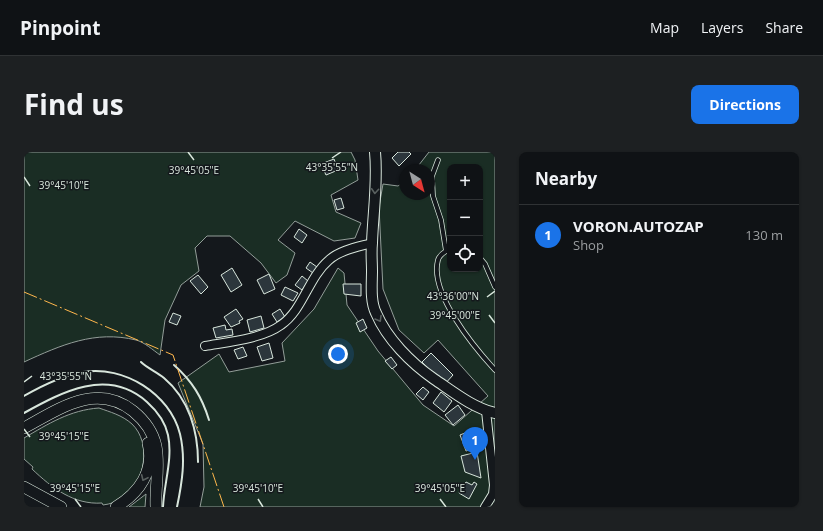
<!DOCTYPE html>
<meta charset="utf-8">
<style>
:root{--surface:#0f1215;--page:#1d2022;--text:#f1f3f6;--muted:#9b9ea0;--line:#2f3234;--accent:#1a73e8}
body{margin:0;font-family:"Open Sans",sans-serif;background:var(--page);color:var(--text)}
.controls{position:absolute;right:12px;top:12px;display:grid;overflow:hidden;border-radius:8px;box-shadow:0 1px 3px #0004}
.controls button{width:36px;height:36px;display:grid;place-items:center;padding:0;border:0;border-bottom:1px solid var(--line);background:var(--surface);color:var(--text);font:20px sans-serif}
.compass{position:absolute;left:375px;top:12px;width:36px;height:36px;border-radius:50%;background:var(--surface);box-shadow:0 1px 3px #0004;rotate:144deg}
.you{position:absolute;left:314px;top:202px;width:14px;height:14px;margin:-10px;border:3px solid #fff;border-radius:50%;background:#1a73e8;box-shadow:0 0 0 6px #1a73e833}
.badge{display:grid;place-items:center;width:26px;height:26px;border-radius:50%;background:var(--accent);color:#fff;font-size:13px;font-weight:700}
.pin{position:absolute;translate:-50% -33px;filter:drop-shadow(0 1px 2px #0008)}
.pin::after{content:'';position:absolute;top:21px;width:14px;height:12px;background:inherit;clip-path:polygon(0 0,100% 0,50% 100%)}
.list{margin:0;padding:0;list-style:none}
h2{display:flex;justify-content:space-between;align-items:center;height:52px;margin:0;padding:0 16px;font-size:17px}
h2 small{font-size:13px;font-weight:400;color:var(--muted)}
.list li{display:grid;grid-template-columns:26px 1fr auto;gap:12px;align-items:center;box-sizing:border-box;height:60px;padding:0 16px;border-top:1px solid var(--line)}
.list b{display:block;font-size:15px;white-space:nowrap}
.list p{margin:0;font-size:13px;white-space:nowrap;color:var(--muted)}
.list em{font-size:13px;font-style:normal;color:var(--muted)}
.icon{flex:none;width:22px;height:22px;fill:none;stroke:currentColor;stroke-width:2;stroke-linecap:round;stroke-linejoin:round}
.map{position:relative;flex:none;width:471px;height:355px;overflow:hidden;border-radius:8px}
header{display:flex;align-items:center;gap:24px;box-sizing:border-box;height:56px;padding:0 20px;background:var(--surface);border-bottom:1px solid var(--line)}
header strong{font-size:19px}
nav{display:flex;gap:22px;margin-inline-start:auto;font-size:14px}
.intro{display:flex;align-items:center;justify-content:space-between;box-sizing:border-box;height:96px;padding:0 24px}
h1{margin:0;font-size:28px}
.button{padding:10px 18px;border-radius:8px;background:var(--accent);color:#fff;font-size:14px;font-weight:700}
main{display:flex;gap:24px;padding:0 24px}
aside{flex:1;background:var(--surface);border-radius:8px;box-shadow:0 1px 3px #0004}
.map>svg:first-child{display:block}
.green{fill:#1a2d24;stroke:#939e99;fill-rule:evenodd}
.building{fill:#2c363c;stroke:#d8e6dc}
.lines{fill:none;stroke-linecap:round;stroke-linejoin:round}
.service-casing{stroke:#d8e6dc;stroke-width:5.5}
.minor-casing{stroke:#d8e6dc;stroke-width:10}
.tertiary-casing{stroke:#d8e6dc;stroke-width:12}
.secondary-casing{stroke:#d8e6dc;stroke-width:12}
.service{stroke:#14181c;stroke-width:4}
.minor{stroke:#14181c;stroke-width:8}
.tertiary{stroke:#14181c;stroke-width:10}
.secondary{stroke:#14181c;stroke-width:11}
.wall{stroke:#d8e6dc;stroke-width:2}
.power{stroke:#ffb74d;stroke-width:1;stroke-dasharray:14 3 2 3;stroke-linecap:butt}
.oneway{stroke:#59605f}
.ticks{fill:none;stroke:#d8e6dc;stroke-width:1.5}
.ticks-label{font-size:10px;text-anchor:middle;fill:#d8e6dc;stroke:#14181c;stroke-width:3;stroke-linejoin:round;paint-order:stroke}
</style>
<header>
<strong>Pinpoint</strong>
<nav><a>Map</a><a>Layers</a><a>Share</a></nav>
</header>
<div class="intro"><h1>Find us</h1><a class="button">Directions</a></div>
<main>
<div class="map">
<svg width="471" height="355" viewBox="0 0 471 355">
<rect width="100%" height="100%" fill="#14181c"/>
<path class="green" d="M 0,0 L 327,0 L 331,8 L 334,28 L 307,43 L 312,60 L 337,71 L 331,86 L 310,89 L 271,69 L 254,88 L 271,101 L 263,123 L 252,131 L 237,111 L 206,84 L 183,84 L 171,96 L 175,119 L 157,133 L 141,168 L 136,203 C 129,198 120,190 112,188 C 71,178 37,193 0,210 Z
M 405,0 L 471,0 L 471,355 L 176,355 L 180,335 L 179,292 L 154,231 L 195,202 L 205,220 L 261,209 L 258,191 L 290,157 L 314,116 L 320,121 L 323,153 L 354,199 L 399,253 L 430,274 L 464,244 L 414,188 L 400,201 L 375,178 L 359,137 L 355,55 L 359,32 L 374,34 L 381,29 L 381,42 L 405,42 L 405,18 L 391,18 ZM 426,15 L 456,15 L 456,117 L 426,117 Z
M 75,256 C 86,260 98,263 108,272 C 128,291 121,331 99,346 C 93,350 86,352 79,353 L 78,351 C 50,353 28,336 8,317 L 9,315 L 0,307 L 0,286 C 24,272 46,258 75,256 Z
M 122,342 L 121,355 L 105,355 Z"/>
<path class="building" d="M 374,0 L 385,0 L 387,2 L 375,14 L 368,6 Z
M 310,7 L 314,18 L 302,23 L 297,12 Z
M 317,46 L 320,56 L 313,58 L 310,48 Z
M 275,77 L 283,83 L 278,91 L 270,85 Z
M 286,110 L 293,115 L 289,121 L 282,116 Z
M 208,116 L 218,133 L 207,140 L 197,123 Z
M 245,122 L 251,137 L 240,142 L 233,128 Z
M 174,123 L 184,135 L 177,142 L 166,129 Z
M 278,124 L 284,129 L 278,138 L 271,133 Z
M 319,132 L 337,132 L 337,144 L 320,142 Z
M 261,135 L 274,141 L 269,149 L 257,143 Z
M 212,157 L 219,167 L 215,169 L 216,171 L 207,175 L 200,165 Z
M 256,157 L 261,165 L 253,170 L 248,162 Z
M 149,161 L 157,164 L 153,173 L 145,170 Z
M 237,164 L 240,176 L 226,180 L 223,168 Z
M 339,167 L 343,176 L 336,180 L 332,171 Z
M 201,173 L 202,178 L 208,177 L 209,183 L 192,186 L 189,176 Z
M 245,191 L 249,206 L 238,209 L 233,195 Z
M 219,195 L 223,204 L 214,207 L 210,198 Z
M 407,201 L 429,223 L 420,233 L 398,210 Z
M 367,205 L 373,213 L 368,217 L 361,209 Z
M 399,235 L 405,240 L 399,248 L 392,242 Z
M 417,240 L 428,249 L 420,260 L 409,251 Z
M 434,253 L 441,263 L 429,273 L 421,263 Z
M 448,278 L 454,295 L 442,299 L 436,283 Z
M 453,300 L 457,326 L 441,320 L 437,304 Z
M 442,330 L 448,333 L 450,330 L 453,332 L 445,347 L 435,341 Z"/>
<g class="lines">
<g class="service-casing">
<path id="service" d="M 414,8 L 408,24 L 409,44 L 417,68 L 422,99 C 419,101 415,104 414,108 C 405,141 450,195 471,218
M 456,106 L 461,112 L 471,135"/>
</g>
<g class="minor-casing">
<path id="minor" d="M 181,194 C 204,190 238,187 257,173 C 279,158 284,126 305,108 C 316,98 334,95 348,91
M 461,355 L 469,342 L 470,333 L 462,259"/>
</g>
<g class="tertiary-casing">
<path id="tertiary" d="M 351,0 C 354,30 349,61 348,91 C 347,101 348,110 348,119 C 348,132 346,149 352,161 C 363,187 387,211 410,227 C 428,239 449,256 471,261"/>
</g>
<g class="secondary-casing">
<path id="secondary" d="M 0,276 C 35,257 72,230 109,259 C 120,268 129,280 132,294 C 136,315 131,334 132,355
M 0,335 L 37,355
M 92,355 C 115,341 131,319 124,291"/>
</g>
<use href="#service" class="service"/>
<use href="#minor" class="minor"/>
<use href="#tertiary" class="tertiary"/>
<use href="#secondary" class="secondary"/>
<path class="wall" d="M 117,210 C 123,216 133,220 140,226 C 165,247 174,279 174,310
M 150,213 C 168,229 178,245 185,268
M 0,244 C 19,233 37,224 59,220 C 100,213 146,242 156,282 C 162,307 158,331 153,355
M 0,261 C 38,240 84,215 123,250 C 133,259 141,269 144,283 C 149,307 140,331 139,355"/>
<path class="power" d="M 0,140 L 149,203 L 200,355"/>
</g>
<defs><path id="oneway-chevron" d="M-2-3.5L2.5 0L-2 3.5" fill="none" stroke-width="1.6" stroke-linecap="round" stroke-linejoin="round"/></defs>
<g class="oneway">
<use href="#oneway-chevron" transform="translate(351 39) rotate(94)"/>
<use href="#oneway-chevron" transform="translate(355 167) rotate(60)"/>
<use href="#oneway-chevron" transform="translate(120 326) rotate(115)"/>
</g>
<path class="ticks" d="M 164,0 L 170,8M 308,6 L 317,0M 0,25 L 6,34M 463,145 L 471,139M 465,163 L 471,171M 0,230 L 8,224M 0,277 L 6,285M 51,347 L 57,355M 234,347 L 239,355M 416,347 L 422,355"/>
<g class="ticks-label">
<text x="308" y="19">43°35'55"N</text>
<text x="170" y="22">39°45'05"E</text>
<text x="40" y="37">39°45'10"E</text>
<text x="429" y="148">43°36'00"N</text>
<text x="431" y="167">39°45'00"E</text>
<text x="42" y="228">43°35'55"N</text>
<text x="40" y="288">39°45'15"E</text>
<text x="51" y="340">39°45'15"E</text>
<text x="234" y="340">39°45'10"E</text>
<text x="416" y="340">39°45'05"E</text>
</g>
</svg>
<div class="controls">
<button>+</button>
<button>−</button>
<button><svg class="icon" aria-label="locate" viewBox="0 0 24 24"><circle cx="12" cy="12" r="6"/><path d="M12 2v4M12 18v4M2 12h4M18 12h4"/></svg></button>
</div>
<svg class="compass" viewBox="-18 -18 36 36"><path d="M0-13l5 13h-10z" fill="#e53935"/><path d="M0 13l5-13h-10z" fill="#9b9ea0"/></svg>
<div class="you"></div>
<div class="pin badge" style="left:451px;top:308px">1</div>
</div>
<aside>
<h2>Nearby<small></small></h2>
<ul class="list">
<li><span class="badge">1</span><div><b>VORON.AUTOZAP</b><p>Shop</p></div><em>130 m</em></li>
</ul>
</aside>
</main>
